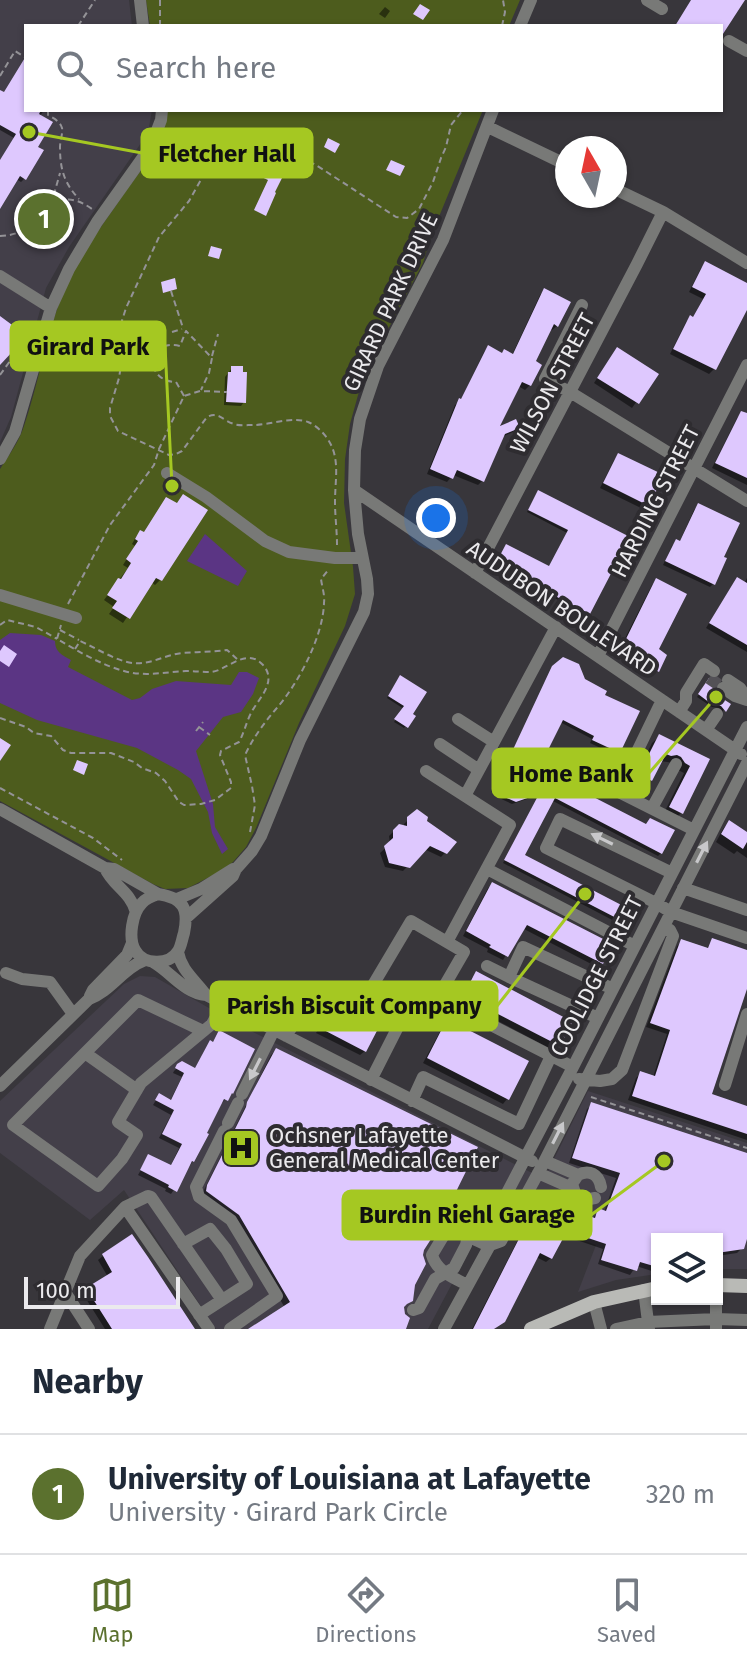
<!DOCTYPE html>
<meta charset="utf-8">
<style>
:root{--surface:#fff;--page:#f2f2f3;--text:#1f2937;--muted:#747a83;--line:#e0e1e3;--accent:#5b712e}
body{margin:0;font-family:"Fira Sans",sans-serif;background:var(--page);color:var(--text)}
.controls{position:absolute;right:24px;bottom:24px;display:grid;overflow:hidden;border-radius:0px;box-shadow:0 2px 6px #0004}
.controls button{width:72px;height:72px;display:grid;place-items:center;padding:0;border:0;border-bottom:2px solid var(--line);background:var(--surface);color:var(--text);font:40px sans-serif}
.compass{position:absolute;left:555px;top:136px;width:72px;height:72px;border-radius:50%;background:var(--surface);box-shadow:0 2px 6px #0004;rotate:351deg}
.scale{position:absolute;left:24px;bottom:20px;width:156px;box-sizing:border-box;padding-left:8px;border:4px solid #ebeaed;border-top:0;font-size:22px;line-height:28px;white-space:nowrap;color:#ebeaed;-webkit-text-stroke:6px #2e2c30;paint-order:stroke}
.you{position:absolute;left:436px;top:518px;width:28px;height:28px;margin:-20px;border:6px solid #fff;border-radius:50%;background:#1a73e8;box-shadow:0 0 0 12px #1a73e833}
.badge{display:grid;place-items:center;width:52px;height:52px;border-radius:50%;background:var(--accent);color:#fff;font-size:26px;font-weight:700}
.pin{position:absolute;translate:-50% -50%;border:4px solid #fff;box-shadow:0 2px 8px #0006}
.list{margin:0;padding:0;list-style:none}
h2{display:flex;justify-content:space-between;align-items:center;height:104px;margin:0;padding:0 32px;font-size:34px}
h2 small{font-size:26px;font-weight:400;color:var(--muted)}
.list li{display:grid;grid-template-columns:52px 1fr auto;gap:24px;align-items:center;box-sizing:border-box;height:120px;padding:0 32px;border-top:2px solid var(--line)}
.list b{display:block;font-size:30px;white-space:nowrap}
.list p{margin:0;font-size:26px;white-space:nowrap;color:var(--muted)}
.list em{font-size:26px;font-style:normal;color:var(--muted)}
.icon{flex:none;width:44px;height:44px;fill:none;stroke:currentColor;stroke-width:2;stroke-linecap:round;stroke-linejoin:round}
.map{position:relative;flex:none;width:747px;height:1329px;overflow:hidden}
.search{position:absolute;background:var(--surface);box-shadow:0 2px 6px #0004;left:24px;right:24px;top:24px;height:88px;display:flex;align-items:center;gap:20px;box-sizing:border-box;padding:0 28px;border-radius:0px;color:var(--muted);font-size:30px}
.sheet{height:224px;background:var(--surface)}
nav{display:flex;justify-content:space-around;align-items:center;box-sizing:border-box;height:112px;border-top:2px solid var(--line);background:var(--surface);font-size:22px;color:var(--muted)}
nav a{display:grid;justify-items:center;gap:4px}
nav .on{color:var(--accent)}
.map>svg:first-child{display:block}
.built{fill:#433f49}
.green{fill:#4d5c1d}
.water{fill:#5b3584}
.shadow{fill:#0007}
.building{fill:#dec8fe}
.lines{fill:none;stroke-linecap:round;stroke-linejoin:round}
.minor-tunnel{stroke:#535156;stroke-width:12;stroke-dasharray:12 6;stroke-linecap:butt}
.path{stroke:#949397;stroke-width:2;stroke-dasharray:6 4;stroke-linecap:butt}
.minor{stroke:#787977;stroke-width:12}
.major{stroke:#b9bab6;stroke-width:14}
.oneway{fill:#c8c8ca}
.labels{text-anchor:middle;stroke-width:8;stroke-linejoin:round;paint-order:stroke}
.street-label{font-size:22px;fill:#ebeaed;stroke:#2e2c30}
.poi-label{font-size:22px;fill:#ebeaed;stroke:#2e2c30;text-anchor:start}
.leader{fill:none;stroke:#a5c822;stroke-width:3}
.callout-dot{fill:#a5c822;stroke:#2e2c30;stroke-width:3}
.callout{fill:#a5c822;stroke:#a5c822;stroke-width:3}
.callout-label{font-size:24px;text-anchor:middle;font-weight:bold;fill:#111}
</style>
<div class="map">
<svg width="747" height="1329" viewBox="0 0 747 1329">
<rect width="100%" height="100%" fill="#38363b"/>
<path class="built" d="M 0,0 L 129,0 L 132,26 L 26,26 L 26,110 L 152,110 L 149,127 L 139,146 L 69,247 L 46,288 L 11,417 L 0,442 Z
M 140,976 L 155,977 L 235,1023 L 544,1179 L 588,1091 L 747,1143 L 747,1269 L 717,1269 L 717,1239 L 657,1239 L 657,1274 L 616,1280 L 578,1292 L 596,1245 L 492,1208 L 428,1329 L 216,1329 L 124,1190 L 90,1220 L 0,1153 L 0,1101 L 124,984 Z"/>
<path class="green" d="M 146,0 L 520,0 L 509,26 L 150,26 Z
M 167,110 L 483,110 L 431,236 L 423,263 L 376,352 L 360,388 L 350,424 L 345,459 L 344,503 L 353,567 L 355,594 L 345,626 L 299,723 L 256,828 L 246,847 L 233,862 L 219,872 L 188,888 L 165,889 L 153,884 L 0,801 L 0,469 C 9,455 19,442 24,426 C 42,374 48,317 75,268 C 90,241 109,216 126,191 C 144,166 165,142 167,110 Z"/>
<path class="water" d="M 205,534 L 247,571 L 238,586 L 187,561 Z
M 10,633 L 41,635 L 55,641 C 55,652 62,655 71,660 L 68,667 L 132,700 L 140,698 L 152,689 L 176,681 L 231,685 L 239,672 L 247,672 L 259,678 L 253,694 L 241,712 L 223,717 L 196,751 L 213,804 L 215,827 L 228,849 L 222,854 L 212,833 L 208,812 L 191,779 L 178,770 L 137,748 L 37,720 L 0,703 L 0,640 Z"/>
<path class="shadow" d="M 385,7 L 390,11 L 385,18 L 379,14 Z
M 26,62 L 26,110 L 44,110 L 40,116 L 35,147 L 24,179 L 21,182 L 16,179 L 0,204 L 0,161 L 14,138 L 0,130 L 0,92 L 4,94 Z
M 706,264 L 747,285 L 747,306 L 714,369 L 709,374 L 670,354 L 686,322 L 690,318 L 692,319 L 703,299 L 689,292 L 701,268 Z
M 544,291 L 557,326 L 552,330 L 550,329 L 533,361 L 530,385 L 525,390 L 518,386 L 496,430 L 518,428 L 513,432 L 502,437 L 483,480 L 478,485 L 453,475 L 447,482 L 427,474 L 455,405 L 460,401 L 484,352 L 488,347 L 501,354 L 512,355 L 540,295 Z
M 613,354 L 656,374 L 632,408 L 594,383 Z
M 232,368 L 244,402 L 241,406 L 224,405 L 225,377 Z
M 742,413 L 747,416 L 747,485 L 712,468 L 737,418 Z
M 619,456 L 647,504 L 643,509 L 600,488 L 614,460 Z
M 537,494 L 628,538 L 587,615 L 495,567 L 505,548 L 549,568 L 567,533 L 527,512 Z
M 176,505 L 205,510 L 160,580 L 155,585 L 151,582 L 123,623 L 109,614 L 114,607 L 104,600 L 128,568 L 123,565 L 135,546 L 132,544 L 136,537 L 141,532 L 143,534 Z
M 698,506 L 721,558 L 714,583 L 710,587 L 663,565 L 672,546 L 676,542 L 679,543 L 694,510 Z
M 747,578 L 747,652 L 706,628 L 733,584 L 744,584 Z
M 657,581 L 657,670 L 653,675 L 616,656 L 652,585 Z
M 553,667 L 583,680 L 602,696 L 637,712 L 615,755 L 590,743 L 592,739 L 560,722 L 541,754 L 536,769 L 646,826 L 661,853 L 658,856 L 551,800 L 522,856 L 623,921 L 620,924 L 503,863 L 539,795 L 512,804 L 497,797 L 495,794 Z
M 398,679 L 410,714 L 413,716 L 404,728 L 394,722 L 404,709 L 387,698 Z
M 707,683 L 713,692 L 728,704 L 722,712 L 719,708 L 712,707 L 697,697 Z
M 660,736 L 708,760 L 681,813 L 674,820 L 663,815 L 684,773 L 678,770 L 674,763 L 660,761 L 650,780 L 643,787 L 633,782 L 652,743 Z
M 409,819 L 424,821 L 454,843 L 441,857 L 424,849 L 403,871 L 385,867 L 380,853 L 390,844 L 389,836 L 399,826 L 404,827 L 404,824 Z
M 729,822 L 747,834 L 747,858 L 737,851 L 734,854 L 716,842 L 723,829 Z
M 493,884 L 601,963 L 597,967 L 522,928 L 503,960 L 487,952 L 488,949 L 463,936 L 488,888 Z
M 712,941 L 747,952 L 747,983 L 709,1096 L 747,1108 L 747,1140 L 628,1100 L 636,1078 L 641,1073 L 653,1077 L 667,1034 L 646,1027 L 677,946 L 682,942 L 706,950 Z
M 477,974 L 570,1023 L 558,1045 L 553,1050 L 460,1001 L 472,978 Z
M 338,1006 L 365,1051 L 360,1055 L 316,1033 L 322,1023 L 326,1018 L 329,1019 Z
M 447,1022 L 526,1062 L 507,1099 L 503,1104 L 423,1063 L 443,1026 Z
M 220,1032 L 231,1093 L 222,1103 L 220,1102 L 193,1161 L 171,1194 L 165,1191 L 166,1189 L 138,1175 L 149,1156 L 170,1167 L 179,1148 L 159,1138 L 171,1115 L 153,1105 L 156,1100 L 170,1101 L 182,1077 L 173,1073 L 174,1071 L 182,1063 L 194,1070 L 207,1046 L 210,1042 L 212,1043 Z
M 276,1050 L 443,1213 L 463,1223 L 458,1229 L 445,1224 L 438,1226 L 422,1250 L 402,1307 L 404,1329 L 252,1329 L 285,1308 L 234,1220 L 202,1196 L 203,1192 L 271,1055 Z
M 592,1105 L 747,1155 L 747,1232 L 742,1248 L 737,1253 L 717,1256 L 717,1239 L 657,1239 L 657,1271 L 655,1272 L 636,1266 L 630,1275 L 598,1264 L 603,1249 L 562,1235 L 551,1258 L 546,1262 L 536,1257 L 504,1321 L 494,1329 L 472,1329 L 523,1230 L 528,1226 L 533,1228 L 541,1208 L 545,1204 L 592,1219 L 599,1211 L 604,1212 L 616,1178 L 569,1163 L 587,1109 Z
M 103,1256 L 192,1329 L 105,1329 L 83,1294 L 108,1277 L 98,1260 Z"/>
<path class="building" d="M 691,0 L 745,0 L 721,37 L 721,26 L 675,26 Z
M 420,4 L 430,10 L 423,20 L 413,14 Z
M 26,56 L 26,110 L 41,110 L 39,114 L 53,122 L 38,147 L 44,150 L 26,180 L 20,176 L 0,209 L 0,160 L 16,134 L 0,125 L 0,90 L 4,92 Z
M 328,138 L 340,144 L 335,153 L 324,147 Z
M 277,156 L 290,162 L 275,192 L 276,193 L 266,216 L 254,210 L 268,180 L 253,173 L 258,163 L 271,170 Z
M 391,160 L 405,166 L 400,176 L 386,170 Z
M 211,246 L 222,249 L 219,259 L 208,256 Z
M 705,261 L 747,283 L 747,310 L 716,370 L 673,349 L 690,315 L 693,317 L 706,294 L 692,287 Z
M 175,278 L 177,289 L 163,293 L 161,282 Z
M 544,288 L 571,302 L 558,327 L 554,324 L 536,361 L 542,365 L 531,386 L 522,382 L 500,426 L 516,419 L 520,428 L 505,434 L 484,482 L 457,470 L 453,479 L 430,469 L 459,398 L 461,399 L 488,345 L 502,353 L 504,349 L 513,354 Z
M 0,316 L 27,336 L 0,365 Z
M 617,347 L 659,374 L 639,404 L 597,378 Z
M 231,366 L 243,366 L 243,372 L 247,372 L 246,403 L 226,402 L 228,372 L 231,372 Z
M 741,411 L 747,413 L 747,478 L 715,463 Z
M 618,453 L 664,475 L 649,506 L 603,483 Z
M 538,490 L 630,537 L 590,614 L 495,565 L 506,544 L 549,566 L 568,530 L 528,510 Z
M 183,494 L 208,510 L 162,581 L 156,578 L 130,619 L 112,608 L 117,601 L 107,595 L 118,578 L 121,579 L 131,563 L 126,559 L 138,541 L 135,539 L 140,530 L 144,532 L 166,497 L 177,503 Z
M 698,503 L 740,523 L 724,557 L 727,558 L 715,585 L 665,561 L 676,539 L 680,541 Z
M 737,577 L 747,583 L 747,645 L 709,623 Z
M 656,578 L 687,594 L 659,649 L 667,655 L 659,672 L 620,651 Z
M 4,645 L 17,654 L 9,667 L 0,661 L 0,651 Z
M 563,657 L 579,664 L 585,679 L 607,691 L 605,695 L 640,711 L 620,753 L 592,740 L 594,736 L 563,720 L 548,750 L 543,755 L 543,761 L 539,769 L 646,824 L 650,818 L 675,830 L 662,854 L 555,798 L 525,855 L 631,910 L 624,922 L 504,860 L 539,794 L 516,802 L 500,795 L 495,788 L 552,666 Z
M 400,675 L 427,692 L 413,714 L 416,716 L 408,728 L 394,719 L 404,706 L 388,696 Z
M 709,678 L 714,680 L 719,678 L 714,688 L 717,695 L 731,704 L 726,712 L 721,706 L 714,706 L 698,694 Z
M 659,734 L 710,759 L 683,814 L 669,807 L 690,766 L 685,763 L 681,757 L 677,755 L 671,756 L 666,754 L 652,781 L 639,774 Z
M 0,738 L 11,745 L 0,761 Z
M 77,760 L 88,764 L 84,775 L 73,770 Z
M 417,809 L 428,817 L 427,821 L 457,842 L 447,854 L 430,846 L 410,868 L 389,863 L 384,846 L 393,838 L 393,830 L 399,824 L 407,826 L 407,817 Z
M 729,820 L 747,832 L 747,842 L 743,849 L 721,834 Z
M 492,882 L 613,944 L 603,964 L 527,925 L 508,957 L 489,947 L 491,945 L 466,931 Z
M 712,938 L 747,950 L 747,989 L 712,1094 L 747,1106 L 747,1134 L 632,1096 L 640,1071 L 655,1076 L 670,1030 L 650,1023 L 681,939 L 708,948 Z
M 476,971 L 573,1022 L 560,1046 L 463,996 Z
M 338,1003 L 380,1025 L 366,1052 L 320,1028 L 326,1016 L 331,1018 Z
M 447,1019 L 529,1061 L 509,1100 L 427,1058 Z
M 219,1030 L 255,1049 L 233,1094 L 232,1093 L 228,1101 L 224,1099 L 207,1133 L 209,1134 L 194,1162 L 192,1161 L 177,1192 L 168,1187 L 169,1185 L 140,1170 L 148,1154 L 171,1165 L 182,1144 L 162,1134 L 174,1110 L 155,1100 L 159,1093 L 171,1100 L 184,1073 L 175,1068 L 177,1064 L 182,1061 L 195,1068 L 210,1040 L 213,1042 Z
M 276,1048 L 478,1147 L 446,1212 L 466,1222 L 464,1225 L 451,1220 L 442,1222 L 424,1250 L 423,1255 L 426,1264 L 415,1285 L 413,1301 L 407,1304 L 404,1307 L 405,1314 L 410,1318 L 406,1329 L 248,1329 L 290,1302 L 239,1215 L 206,1191 L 207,1185 L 246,1107 L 247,1102 Z
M 591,1102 L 747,1153 L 747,1239 L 744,1249 L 717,1253 L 717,1239 L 657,1239 L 657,1267 L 640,1262 L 637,1271 L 601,1260 L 606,1244 L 567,1231 L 552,1259 L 540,1253 L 505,1322 L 494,1329 L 473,1329 L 527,1223 L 535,1227 L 545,1202 L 595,1218 L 598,1208 L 606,1211 L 620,1173 L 572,1158 Z
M 132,1234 L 148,1257 L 195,1329 L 112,1329 L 86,1288 L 112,1272 L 102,1254 Z"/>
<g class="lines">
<path class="minor-tunnel" d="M 709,678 L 723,688"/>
<path class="path" d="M 160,0 L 160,26
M 78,26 L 95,0
M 502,26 L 505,12 L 503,0
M 0,76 L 15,51 L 26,58
M 48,110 L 48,115 C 53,118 60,121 62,128 C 63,133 60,141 60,147 C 60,169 64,183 79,199
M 51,205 L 60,173
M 0,236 C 15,236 31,228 42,218 C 45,214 47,210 50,207 C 64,195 78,199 92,209
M 171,291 L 183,328
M 172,332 L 182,329
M 212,356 L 218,334
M 0,375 L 15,354
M 184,396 L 176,382 C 143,381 147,338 180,346 L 186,331 L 212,358 L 209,373 L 201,390
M 337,545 C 337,531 335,516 335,502 C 335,476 342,453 322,432 C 318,428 313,424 308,422 C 291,416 270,425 253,425 C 247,425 239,426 234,424 C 223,421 219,411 207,417 L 182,451 L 176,454 L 169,455 L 118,431 L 110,416 L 110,408 L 119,378 L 122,359 L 120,327 L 126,308 L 159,237 L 189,201 L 226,135 L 232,130 L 249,133 L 316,165 L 396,217 L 407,218 L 419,209 L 433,182 L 441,158 L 446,147 L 451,125 L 463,110
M 68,604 L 110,525 L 154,465 L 159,449 L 184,396 L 200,391 L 227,392
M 0,625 L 7,620 L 36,627 L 57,639
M 60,630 L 79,640
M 75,649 L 80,641 C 94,647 118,662 133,663 C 150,665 165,655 182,653 C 197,652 212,652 227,650 L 237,659
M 0,718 L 26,727 L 34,733 L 51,736 L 63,750 L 71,753 L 111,753 L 134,762 L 142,768 L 156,773 L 165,781 L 179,802 L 184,805 L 201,804 L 215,800 L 231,788 L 231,782 L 220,755 L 221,751 L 239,742 C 244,733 246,723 251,713 C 258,699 279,681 262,664 C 246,647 226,671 211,672 C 203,672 195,671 186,671 C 165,672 145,677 124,671 C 101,665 78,651 57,639 L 61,625
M 199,727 L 210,735
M 196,731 L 203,722
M 0,788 L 93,838 L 122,860
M 250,832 L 255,805 L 252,786 L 245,755 C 253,738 264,723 276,709 C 298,684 323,637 324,603 C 325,595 322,587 321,579 L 329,569
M 591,1097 L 747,1148"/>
<path class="minor" d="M 140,0 L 143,26
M 647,0 L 662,9
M 520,26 L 531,0
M 729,41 L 747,51
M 488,127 L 567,165
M 615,189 L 663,212 L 747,263
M 0,276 L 51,308
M 582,305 L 545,379 L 570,392 L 747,501
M 0,459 L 15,432 L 51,308 L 69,269 L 97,222 L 151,146 L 161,120 L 162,110
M 167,473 L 206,497 L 265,541 L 289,552 L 335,558 L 362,558
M 354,490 L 741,754
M 475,573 L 637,264 L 663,212
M 0,595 L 76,618
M 598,656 L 747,365
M 728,680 L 740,688 L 747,698
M 723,688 L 735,696 L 747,700
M 679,712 L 686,701 L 686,693 L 704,664 L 714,671
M 458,719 L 494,742
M 706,730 L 717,714
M 440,744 L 479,770
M 551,758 L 694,830
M 426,771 L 510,825 L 447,942
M 618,791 L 662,700
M 465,796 L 556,627
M 652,808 L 676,764
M 0,809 L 105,868 L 114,869 L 158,894
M 105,868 C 113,886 130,891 136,912
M 487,869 L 635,946
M 672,873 L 560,819 L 546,848 L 656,903 L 671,912 L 747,938
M 683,888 L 747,910
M 158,894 C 184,898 189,909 184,933 C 182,939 181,947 178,951 C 169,966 143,965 135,950 C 128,938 132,913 142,903 C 146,898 152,896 158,894 Z
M 177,899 L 201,889 L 233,869
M 186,918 L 233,876 L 236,869 L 252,851 L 261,836 L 300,740 L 364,612 L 368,594 L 367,579 L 358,534 L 354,490 L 355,450 L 360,419 L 378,366 L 443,240 L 493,110
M 411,921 L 464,952 L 424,1021 L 370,990 Z
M 178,952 C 181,970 195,980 206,995
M 153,962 C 171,972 184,993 206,995 L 532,1161
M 487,966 L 509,977
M 6,973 L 22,979 L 50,982 L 73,1014
M 90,996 L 93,990 L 127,955 L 132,943
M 452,1005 L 573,1067
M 598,1018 L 509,977 L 523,947 L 613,989
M 203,1031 L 138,1000 L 13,1125 L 98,1186 L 122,1159 L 137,1135 L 118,1122 L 141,1083 L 212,1024 L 223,1004
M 286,1036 L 299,1016 L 322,997
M 85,1053 L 137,1090
M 579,1079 L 600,1081 L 612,1079 L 622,1070 L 673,936 L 670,930 L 664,926
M 371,1080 L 406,1011
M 725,1085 L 747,1014
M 0,1086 L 89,999 C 111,991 123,968 145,960
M 242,1094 L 274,1030
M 412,1101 L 423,1077 L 519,1124 L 551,1056
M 228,1123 L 238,1103
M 224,1131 L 196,1187 L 199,1197 L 231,1220 L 277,1296 L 230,1329
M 545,1161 L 578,1175 C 589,1169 599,1174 601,1187
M 538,1173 L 572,1188
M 578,1175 L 572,1184 L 576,1196 L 584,1200 L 595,1198
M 125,1207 L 148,1196 L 151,1197 L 222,1300
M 183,1244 L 210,1229 L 226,1249 L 247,1284 L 199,1315
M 490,1245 L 486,1233 L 573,1067 L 747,727
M 467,1285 C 453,1277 437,1272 432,1255 L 447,1230 L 452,1229 L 489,1246
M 65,1292 L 89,1329
M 594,1302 L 601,1329
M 413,1310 L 419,1308 L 435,1279 L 454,1268 L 466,1245 L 468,1235
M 50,1329 L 80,1256 L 125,1207 L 209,1329
M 444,1329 L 490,1245 L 501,1241 L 542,1166 L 747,763
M 616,1329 L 648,1322 L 644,1290
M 649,1329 L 648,1322 L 716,1319 L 716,1299
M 716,1329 L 716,1319 L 747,1320"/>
<path class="major" d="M 717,1285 L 747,1286
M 531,1329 L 594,1302 L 657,1288"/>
</g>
<defs><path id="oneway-solid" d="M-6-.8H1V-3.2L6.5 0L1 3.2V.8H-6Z" transform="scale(2)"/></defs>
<g class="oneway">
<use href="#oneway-solid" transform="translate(602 839) rotate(-154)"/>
<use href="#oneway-solid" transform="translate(702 852) rotate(-63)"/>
<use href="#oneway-solid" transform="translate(255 1069) rotate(117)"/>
<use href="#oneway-solid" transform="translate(558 1133) rotate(-63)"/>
</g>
<defs>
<g id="hospital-square" transform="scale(2)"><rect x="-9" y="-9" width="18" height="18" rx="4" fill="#a5c822" stroke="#2e2c30"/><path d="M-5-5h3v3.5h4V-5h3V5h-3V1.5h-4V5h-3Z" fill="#111"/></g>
</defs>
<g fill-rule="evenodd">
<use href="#hospital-square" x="241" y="1148"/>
</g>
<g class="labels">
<g class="street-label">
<text transform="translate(390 302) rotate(-65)" y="8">GIRARD PARK DRIVE</text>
<text transform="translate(552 383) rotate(-62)" y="8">WILSON STREET</text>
<text transform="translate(655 501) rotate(-63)" y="8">HARDING STREET</text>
<text transform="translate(562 608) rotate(34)" y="8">AUDUBON BOULEVARD</text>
<text transform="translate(596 976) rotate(-63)" y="8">COOLIDGE STREET</text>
</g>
<g class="poi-label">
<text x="269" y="1143">Ochsner Lafayette<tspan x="269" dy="25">General Medical Center</tspan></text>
</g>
</g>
<path class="leader" d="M29 132L142 153M172 486L165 346M716 697L649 773M585 894L497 1006M664 1161L591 1215"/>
<g class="callout-dot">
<circle cx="29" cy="132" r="8"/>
<circle cx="172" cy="486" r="8"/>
<circle cx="716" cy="697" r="8"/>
<circle cx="585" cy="894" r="8"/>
<circle cx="664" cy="1161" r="8"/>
</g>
<g class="callout">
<rect x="142" y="129" width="170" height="48" rx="8"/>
<rect x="11" y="322" width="154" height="48" rx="8"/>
<rect x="493" y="749" width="156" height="48" rx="8"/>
<rect x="211" y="982" width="286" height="48" rx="8"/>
<rect x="343" y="1191" width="248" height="48" rx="8"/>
</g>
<g class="callout-label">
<text x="227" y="162">Fletcher Hall</text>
<text x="88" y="355">Girard Park</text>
<text x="571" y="782">Home Bank</text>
<text x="354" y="1014">Parish Biscuit Company</text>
<text x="467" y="1223">Burdin Riehl Garage</text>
</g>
</svg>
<div class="controls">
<button><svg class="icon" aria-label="layers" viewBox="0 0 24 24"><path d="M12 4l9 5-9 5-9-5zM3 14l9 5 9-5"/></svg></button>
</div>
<svg class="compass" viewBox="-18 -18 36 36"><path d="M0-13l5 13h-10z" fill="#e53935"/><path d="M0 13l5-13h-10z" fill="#747a83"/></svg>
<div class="scale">100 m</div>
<div class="you"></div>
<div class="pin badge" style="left:44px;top:219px">1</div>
<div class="search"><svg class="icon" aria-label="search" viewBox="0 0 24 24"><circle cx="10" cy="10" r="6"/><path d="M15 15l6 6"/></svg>Search here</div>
</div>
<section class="sheet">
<h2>Nearby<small></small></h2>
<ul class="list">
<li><span class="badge">1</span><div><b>University of Louisiana at Lafayette</b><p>University · Girard Park Circle</p></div><em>320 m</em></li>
</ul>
</section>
<nav>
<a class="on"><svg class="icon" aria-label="map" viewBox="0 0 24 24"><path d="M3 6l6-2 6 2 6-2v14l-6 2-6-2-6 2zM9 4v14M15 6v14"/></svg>Map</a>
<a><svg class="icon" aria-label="directions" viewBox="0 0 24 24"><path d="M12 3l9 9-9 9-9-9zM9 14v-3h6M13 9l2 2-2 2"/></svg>Directions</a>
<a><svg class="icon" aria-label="saved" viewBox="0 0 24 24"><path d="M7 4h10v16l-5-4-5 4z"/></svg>Saved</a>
</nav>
